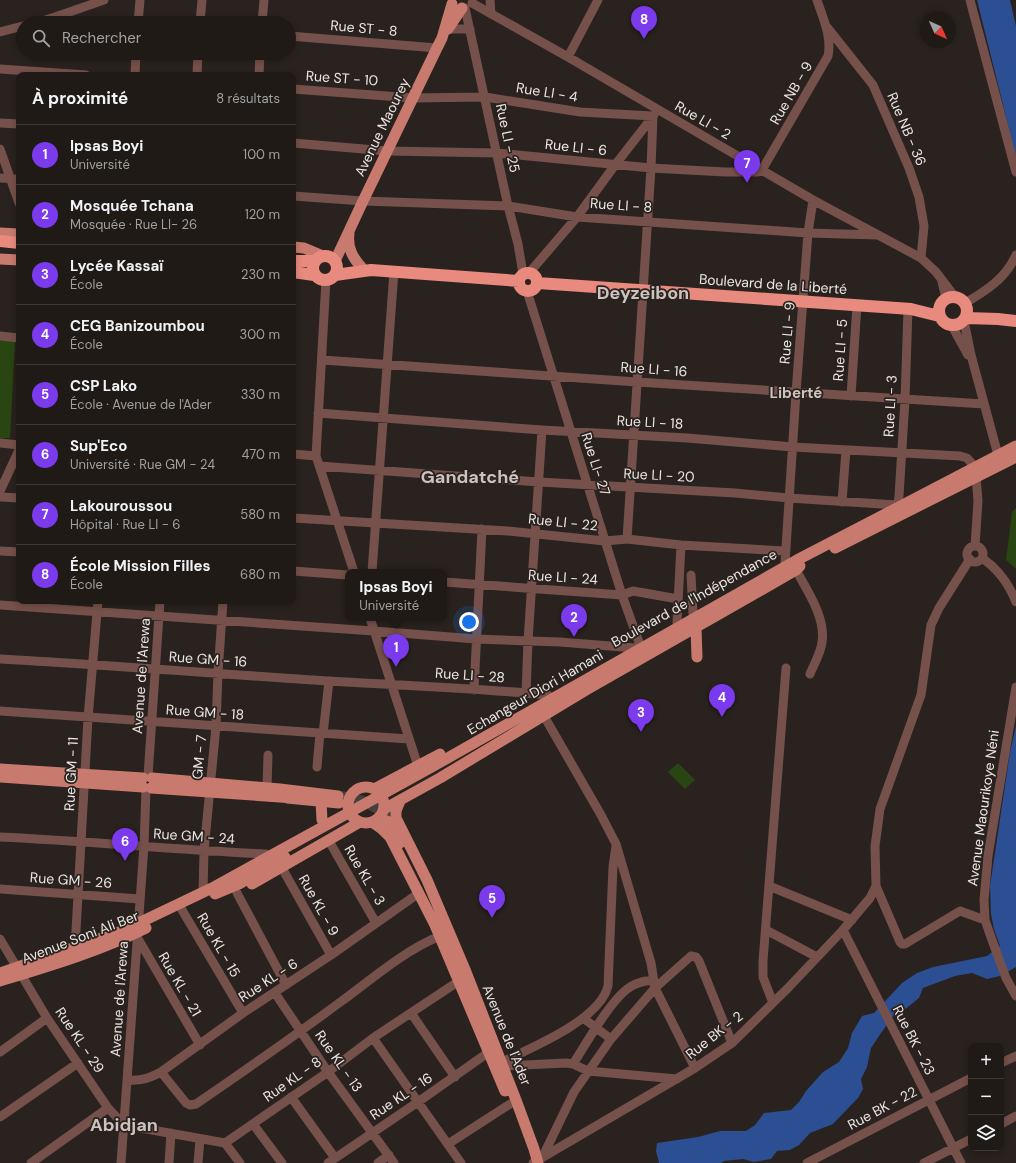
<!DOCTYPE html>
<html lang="fr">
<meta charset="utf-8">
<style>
:root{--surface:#1f1a16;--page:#27231f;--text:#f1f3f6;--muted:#a1a1a1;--line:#3c3835;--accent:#7c3aed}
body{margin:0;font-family:"DM Sans",sans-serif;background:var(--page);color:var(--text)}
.controls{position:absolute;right:12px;bottom:12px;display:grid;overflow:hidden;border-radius:8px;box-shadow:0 2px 6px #0003}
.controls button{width:36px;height:36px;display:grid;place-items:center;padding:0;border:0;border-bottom:1px solid var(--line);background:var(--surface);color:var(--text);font:20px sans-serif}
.compass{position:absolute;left:920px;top:12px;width:36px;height:36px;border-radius:50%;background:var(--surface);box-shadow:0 2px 6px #0003;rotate:135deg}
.you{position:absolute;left:469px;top:622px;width:14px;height:14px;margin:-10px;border:3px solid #fff;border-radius:50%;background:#1a73e8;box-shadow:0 0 0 6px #1a73e833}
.badge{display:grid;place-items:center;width:26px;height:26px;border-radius:50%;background:var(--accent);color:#fff;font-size:13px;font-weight:700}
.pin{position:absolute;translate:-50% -33px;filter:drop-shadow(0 1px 2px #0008)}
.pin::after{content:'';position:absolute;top:21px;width:14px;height:12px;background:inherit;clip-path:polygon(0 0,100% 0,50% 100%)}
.popup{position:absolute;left:345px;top:569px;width:102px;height:52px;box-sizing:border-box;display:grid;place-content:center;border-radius:8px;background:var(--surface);filter:drop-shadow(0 1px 3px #0005);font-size:13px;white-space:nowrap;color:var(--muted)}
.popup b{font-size:15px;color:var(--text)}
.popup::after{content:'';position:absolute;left:50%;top:100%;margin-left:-8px;border:8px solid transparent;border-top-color:var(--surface)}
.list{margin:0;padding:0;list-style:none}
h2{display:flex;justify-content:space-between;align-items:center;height:52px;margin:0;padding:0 16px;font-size:17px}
h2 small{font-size:13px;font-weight:400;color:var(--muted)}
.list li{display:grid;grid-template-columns:26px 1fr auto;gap:12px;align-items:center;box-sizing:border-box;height:60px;padding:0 16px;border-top:1px solid var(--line)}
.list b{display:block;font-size:15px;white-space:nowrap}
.list p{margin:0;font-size:13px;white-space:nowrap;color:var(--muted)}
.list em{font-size:13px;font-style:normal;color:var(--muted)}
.icon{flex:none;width:22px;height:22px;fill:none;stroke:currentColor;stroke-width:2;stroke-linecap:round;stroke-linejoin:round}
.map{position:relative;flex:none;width:1016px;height:1163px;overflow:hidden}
.search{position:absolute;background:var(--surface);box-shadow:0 2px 6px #0003;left:16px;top:16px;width:280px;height:44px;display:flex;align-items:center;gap:10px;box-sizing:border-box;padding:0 14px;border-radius:22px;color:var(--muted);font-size:15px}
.panel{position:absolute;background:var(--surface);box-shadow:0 2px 6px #0003;left:16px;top:72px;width:280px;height:532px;border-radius:8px}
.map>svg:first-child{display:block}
.green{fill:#294511}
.water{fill:#2c4e92}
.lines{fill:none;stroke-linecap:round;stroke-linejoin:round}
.major-tunnel{stroke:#463f3c;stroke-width:11;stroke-dasharray:11 5.5;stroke-linecap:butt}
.minor{stroke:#76504a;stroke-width:9}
.major{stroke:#c87a6e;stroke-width:11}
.highway{stroke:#e88a7d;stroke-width:12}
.labels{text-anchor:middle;stroke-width:3.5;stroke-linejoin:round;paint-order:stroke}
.street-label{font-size:14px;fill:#ece6e4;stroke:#29221e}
.neighbourhood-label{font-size:15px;font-weight:bold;fill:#cdc3be;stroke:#29221e}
.district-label{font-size:18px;font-weight:bold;fill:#cdc3be;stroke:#29221e}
</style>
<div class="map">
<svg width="1016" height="1163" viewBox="0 0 1016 1163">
<rect width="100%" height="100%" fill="#29221e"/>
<path class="green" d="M 0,340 L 15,341 L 10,438 L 0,438 Z
M 1016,508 L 1016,569 L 1006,560 L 1012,512 Z
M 678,763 L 695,780 L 685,789 L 668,772 Z"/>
<path class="water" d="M 977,0 L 1010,0 L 1016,26 L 1016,157 Z
M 1016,726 L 1016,967 L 1000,976 L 987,979 L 972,973 L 955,976 L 923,988 L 919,998 L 903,1011 L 894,1015 L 881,1033 L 871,1048 L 867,1067 L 861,1079 L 863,1089 L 858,1098 L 833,1124 L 810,1133 L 799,1145 L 790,1150 L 777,1151 L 771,1159 L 754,1162 L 743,1159 L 724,1161 L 721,1163 L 659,1163 L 656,1151 L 657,1143 L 698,1137 L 720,1131 L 746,1131 L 755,1125 L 764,1113 L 791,1110 L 799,1102 L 806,1091 L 823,1072 L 839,1062 L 848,1048 L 852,1033 L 862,1016 L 874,1013 L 902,983 L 917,973 L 933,967 L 987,956 L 1000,946 L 994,929 L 991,914 L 990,886 L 1010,752 Z"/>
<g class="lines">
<path class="major-tunnel" d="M 338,796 C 361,800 372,802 389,818"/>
<path class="minor" d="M 490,0 L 491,14
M 970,0 L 1016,172
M 472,3 L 568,57 L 813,200 L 921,258 L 936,272 L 955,297
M 465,8 L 508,206 L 518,244 L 523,274
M 57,17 L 69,20 L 97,23
M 35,23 C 58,17 80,8 104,0
M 138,23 L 140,0
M 200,23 L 202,0
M 262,23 L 264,0
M 827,27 L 873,85 L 909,168 L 919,197 L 924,226 L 921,258
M 448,29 L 470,29
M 0,32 L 23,26
M 289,36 L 437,48
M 568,57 L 598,0
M 0,69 L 86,75
M 135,75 L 136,53
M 197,75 L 198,53
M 259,75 L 260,53
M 293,89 L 413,98 L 485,97 L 580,112 L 653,116 L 651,168 L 627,539
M 0,123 L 19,124
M 293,143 L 387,151 L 497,153 L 651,168 L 725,172 L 758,172 L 762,170 L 828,56 C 832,37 823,18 817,0
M 0,149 L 19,203
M 0,178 L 19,179
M 293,196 L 363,201 L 508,206 L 577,217 L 808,233 L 878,235
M 529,273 L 577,217 L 615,165 L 654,115
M 326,280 L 316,456 L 354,572
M 942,282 L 946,298
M 527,291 L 622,595 L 640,645
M 965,303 C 986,291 1006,278 1016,255
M 964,321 L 971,355 L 998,455
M 952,326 L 968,355
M 0,336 L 19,338
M 322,360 L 637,382 L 984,404
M 851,396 L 857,305
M 318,413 L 542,430 L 687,438 L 793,447 L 960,456 L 967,458 L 975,467
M 0,443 L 19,445
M 293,454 L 316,456
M 319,466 L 539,482 L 735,493 L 789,498 L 897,505
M 0,491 L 19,450
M 0,497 L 19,498
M 842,502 L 846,450
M 894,509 L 898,503 L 899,496 L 905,400 L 908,309
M 293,518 L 508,531 L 605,541 L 627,539 L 681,545 L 785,551
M 975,546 L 978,501 L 976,477
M967 554a8 8 0 1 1 16 0a8 8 0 1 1-16 0Z
M 0,551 L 19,552
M 982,558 C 998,569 1009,584 1016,602
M 970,559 L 939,608 L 931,625 L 921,695 L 880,809 L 875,846 L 876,886 L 900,942 L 902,944 L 905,944 L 960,911 L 985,920
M 785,563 L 796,393 L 808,233 L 813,200
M 796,570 C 807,590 826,618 822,642 C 821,653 814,664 810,674
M 293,571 L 348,575
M 372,572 L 394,271
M 691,575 L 693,614
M 444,582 L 622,595 L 633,591 L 678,599
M 0,605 L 374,631 L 476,639 L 560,642 L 635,648
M 370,618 L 418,766
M 677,623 L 681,545
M 0,659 C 109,665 219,674 328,681 C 401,685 475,688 548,695
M 1016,687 L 988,856 L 984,900 L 985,920 L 992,940 L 1006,978 L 1016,996
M 474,690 L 482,529
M 526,693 L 528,641 L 542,430
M 0,711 L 409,739
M 544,716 L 601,815 L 616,844 L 651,963 L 655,988 L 695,1068
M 323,734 L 329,681
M 317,767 L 320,733
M 148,776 L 160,601
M 267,788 L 268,755
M 0,837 C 89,841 177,850 266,854
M 329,841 L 376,923
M 282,868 L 331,955
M 769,886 L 852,920
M 0,889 L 140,899
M 203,892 L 204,851 L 216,726 L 218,673 L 223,601
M 237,893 L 286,985
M 182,910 L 243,1013
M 766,930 L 817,957
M 843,930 L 961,1163
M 137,937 L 200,1045
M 0,939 L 47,1018 L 108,1108 L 124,1125 L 225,1143 L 328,1072 L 373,1038 L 459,981
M 75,948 L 88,718 L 98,601
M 275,993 L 328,1072 L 394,1163
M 773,1003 L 763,977 L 763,961 L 786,668
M 411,1013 L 455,1077
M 583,1018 L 611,1039
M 373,1038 L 461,1163
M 0,1052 L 47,1018
M 502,1062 C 531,1048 600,1020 608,986 L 613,867 L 616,846
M 1001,1063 L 1016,1056
M 573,1064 C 586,1044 611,999 630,987 C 637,982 645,981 653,980
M 503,1066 L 566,1063 L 573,1064 L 588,1071 L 677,1079
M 161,1072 L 186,1103 L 190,1105 L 196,1104 C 244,1071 292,1038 339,1003 C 371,980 403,951 440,936
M 128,1080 C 141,1081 150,1078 161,1072 L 243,1013 L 331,955 L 419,893
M 291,1097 L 335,1158
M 0,1117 L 78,1063
M 253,1124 L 282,1163
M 1001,1124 L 1016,1116
M 225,1143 L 240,1163
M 448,1144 L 510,1104
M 543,1156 L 574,1092 L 611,1039 L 655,988 L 691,956 L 696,957 L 699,961 L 732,1043
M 31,1163 L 108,1108
M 121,1163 L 144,846 L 146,789
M 169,1163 L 171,1133
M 198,1163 L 200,1139
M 328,1163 L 418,1102 L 489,1052
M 378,1163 L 389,1155
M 533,1163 L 695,1068 L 732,1043 L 787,989 L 843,930 L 870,898 L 876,886
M 807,1163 L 971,1078
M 924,1163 L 971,1139"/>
<path class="major" d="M 448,29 L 462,8
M 0,233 L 19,234
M 349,234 C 347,248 353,258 362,268
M 293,247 L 304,248 L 323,256
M 0,259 L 19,260
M 335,261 L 363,201 L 437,48 L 442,38 L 452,4
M 835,548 L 1016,457
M 696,628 L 697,657
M 0,769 L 143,778
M 0,777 L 143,787
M 152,778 L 280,789 L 338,796
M348 805a18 18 0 1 1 36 0a18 18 0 1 1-36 0Z
M 151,788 L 294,798
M 374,789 L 440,754
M 287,798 L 339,803
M 400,801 L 396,811 L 396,818 L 427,880 L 466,972 L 516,1100 L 534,1149 L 538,1163
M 321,802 L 322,820
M 384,809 L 440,778 L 586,690 L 777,581 L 796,570 L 800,566
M 387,821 L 393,828 L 400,843
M 372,822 L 382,829 L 390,837 L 435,925 L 505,1091
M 252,884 L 360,822
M 215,894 L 239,884 L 285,857
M 0,973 L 122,931 L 212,888 L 430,768 L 797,560 L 1016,446
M 0,981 C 49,966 100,951 146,928"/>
<path class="highway" d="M 0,241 L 19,243
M313 268a12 12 0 1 1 24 0a12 12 0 1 1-24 0Z
M 293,261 L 314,261
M 293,272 L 314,275
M519 282a9 9 0 1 1 18 0a9 9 0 1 1-18 0Z
M 335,275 L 371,270 L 519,281
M 538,283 L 911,309 L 939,316
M939 311a14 14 0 1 1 28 0a14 14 0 1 1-28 0Z
M 966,318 L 998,319 L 1016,321"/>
</g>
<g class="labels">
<g class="street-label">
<text transform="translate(364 28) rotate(5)" y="5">Rue ST - 8</text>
<text transform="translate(342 78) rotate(4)" y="5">Rue ST - 10</text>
<text transform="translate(547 92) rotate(9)" y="5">Rue LI - 4</text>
<text transform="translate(791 93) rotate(-60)" y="5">Rue NB - 9</text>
<text transform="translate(703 120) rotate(30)" y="5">Rue LI - 2</text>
<text transform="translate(382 127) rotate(-64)" y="5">Avenue Maourey</text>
<text transform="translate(907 129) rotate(67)" y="5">Rue NB - 36</text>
<text transform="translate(508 138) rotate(78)" y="5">Rue LI - 25</text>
<text transform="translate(576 147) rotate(6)" y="5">Rue LI - 6</text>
<text transform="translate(621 205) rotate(4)" y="5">Rue LI - 8</text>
<text transform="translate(773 284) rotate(4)" y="5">Boulevard de la Liberté</text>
<text transform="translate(787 333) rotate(-85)" y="5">Rue LI - 9</text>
<text transform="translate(840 350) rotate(-86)" y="5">Rue LI - 5</text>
<text transform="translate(654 369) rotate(4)" y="5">Rue LI - 16</text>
<text transform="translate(890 406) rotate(-87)" y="5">Rue LI - 3</text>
<text transform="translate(650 422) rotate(3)" y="5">Rue LI - 18</text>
<text transform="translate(596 464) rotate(72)" y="5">Rue LI- 27</text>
<text transform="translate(659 475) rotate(3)" y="5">Rue LI - 20</text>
<text transform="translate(563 522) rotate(6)" y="5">Rue LI - 22</text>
<text transform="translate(563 577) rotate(4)" y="5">Rue LI - 24</text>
<text transform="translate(694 598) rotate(-29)" y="5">Boulevard de l'Indépendance</text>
<text transform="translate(208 659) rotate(4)" y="5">Rue GM - 16</text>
<text transform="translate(470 675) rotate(4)" y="5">Rue LI - 28</text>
<text transform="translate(141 676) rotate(-86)" y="5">Avenue de l'Arewa</text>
<text transform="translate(535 692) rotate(-30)" y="5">Echangeur Diori Hamani</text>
<text transform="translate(205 712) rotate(4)" y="5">Rue GM - 18</text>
<text transform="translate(199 757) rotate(-84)" y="5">GM - 7</text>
<text transform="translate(71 774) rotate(-87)" y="5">Rue GM - 11</text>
<text transform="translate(983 808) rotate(-82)" y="5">Avenue Maourikoye Néni</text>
<text transform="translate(194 836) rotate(4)" y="5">Rue GM - 24</text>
<text transform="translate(365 875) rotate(60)" y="5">Rue KL - 3</text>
<text transform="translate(71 880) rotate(4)" y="5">Rue GM - 26</text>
<text transform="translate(319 905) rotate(61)" y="5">Rue KL - 9</text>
<text transform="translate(80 937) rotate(-21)" y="5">Avenue Soni Ali Ber</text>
<text transform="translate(219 945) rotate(60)" y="5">Rue KL - 15</text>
<text transform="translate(268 980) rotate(-33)" y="5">Rue KL - 6</text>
<text transform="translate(180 984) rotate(60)" y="5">Rue KL - 21</text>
<text transform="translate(119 999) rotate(-86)" y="5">Avenue de l'Arewa</text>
<text transform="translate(507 1035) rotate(68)" y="5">Avenue de l'Ader</text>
<text transform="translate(714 1035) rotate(-38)" y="5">Rue BK - 2</text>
<text transform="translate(80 1040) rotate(56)" y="5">Rue KL - 29</text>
<text transform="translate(914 1040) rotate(63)" y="5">Rue BK - 23</text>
<text transform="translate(339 1061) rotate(55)" y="5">Rue KL - 13</text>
<text transform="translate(292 1079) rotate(-35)" y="5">Rue KL - 8</text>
<text transform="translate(401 1096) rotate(-34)" y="5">Rue KL - 16</text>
<text transform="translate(882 1108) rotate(-28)" y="5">Rue BK - 22</text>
</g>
<g class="neighbourhood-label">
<text x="796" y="398">Liberté</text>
</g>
<g class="district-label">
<text x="643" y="299">Deyzeibon</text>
<text x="470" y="483">Gandatché</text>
<text x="124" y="1131">Abidjan</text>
</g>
</g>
</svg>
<div class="controls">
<button>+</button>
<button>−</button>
<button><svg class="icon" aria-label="layers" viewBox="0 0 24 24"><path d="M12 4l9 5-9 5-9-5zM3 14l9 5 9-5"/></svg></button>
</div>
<svg class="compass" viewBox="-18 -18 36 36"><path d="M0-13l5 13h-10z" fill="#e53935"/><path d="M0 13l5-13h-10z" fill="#a1a1a1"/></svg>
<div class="you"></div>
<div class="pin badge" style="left:396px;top:667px">1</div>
<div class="popup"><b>Ipsas Boyi</b>Université</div>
<div class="pin badge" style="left:574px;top:637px">2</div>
<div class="pin badge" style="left:641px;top:732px">3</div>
<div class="pin badge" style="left:722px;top:717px">4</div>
<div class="pin badge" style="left:492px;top:918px">5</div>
<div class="pin badge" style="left:125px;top:861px">6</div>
<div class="pin badge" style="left:747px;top:183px">7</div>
<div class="pin badge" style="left:644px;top:39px">8</div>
<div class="search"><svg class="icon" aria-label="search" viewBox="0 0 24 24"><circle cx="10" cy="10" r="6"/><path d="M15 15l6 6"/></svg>Rechercher</div>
<section class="panel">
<h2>À proximité<small>8 résultats</small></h2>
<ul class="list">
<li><span class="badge">1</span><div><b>Ipsas Boyi</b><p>Université</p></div><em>100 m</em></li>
<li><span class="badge">2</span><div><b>Mosquée Tchana</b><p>Mosquée · Rue LI- 26</p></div><em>120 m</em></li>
<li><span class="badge">3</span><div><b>Lycée Kassaï</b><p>École</p></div><em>230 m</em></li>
<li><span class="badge">4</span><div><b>CEG Banizoumbou</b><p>École</p></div><em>300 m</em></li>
<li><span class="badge">5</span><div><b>CSP Lako</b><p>École · Avenue de l'Ader</p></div><em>330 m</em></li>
<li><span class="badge">6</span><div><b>Sup'Eco</b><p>Université · Rue GM - 24</p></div><em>470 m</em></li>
<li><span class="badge">7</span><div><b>Lakouroussou</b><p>Hôpital · Rue LI - 6</p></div><em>580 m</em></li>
<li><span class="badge">8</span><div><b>École Mission Filles</b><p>École</p></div><em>680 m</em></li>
</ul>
</section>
</div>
